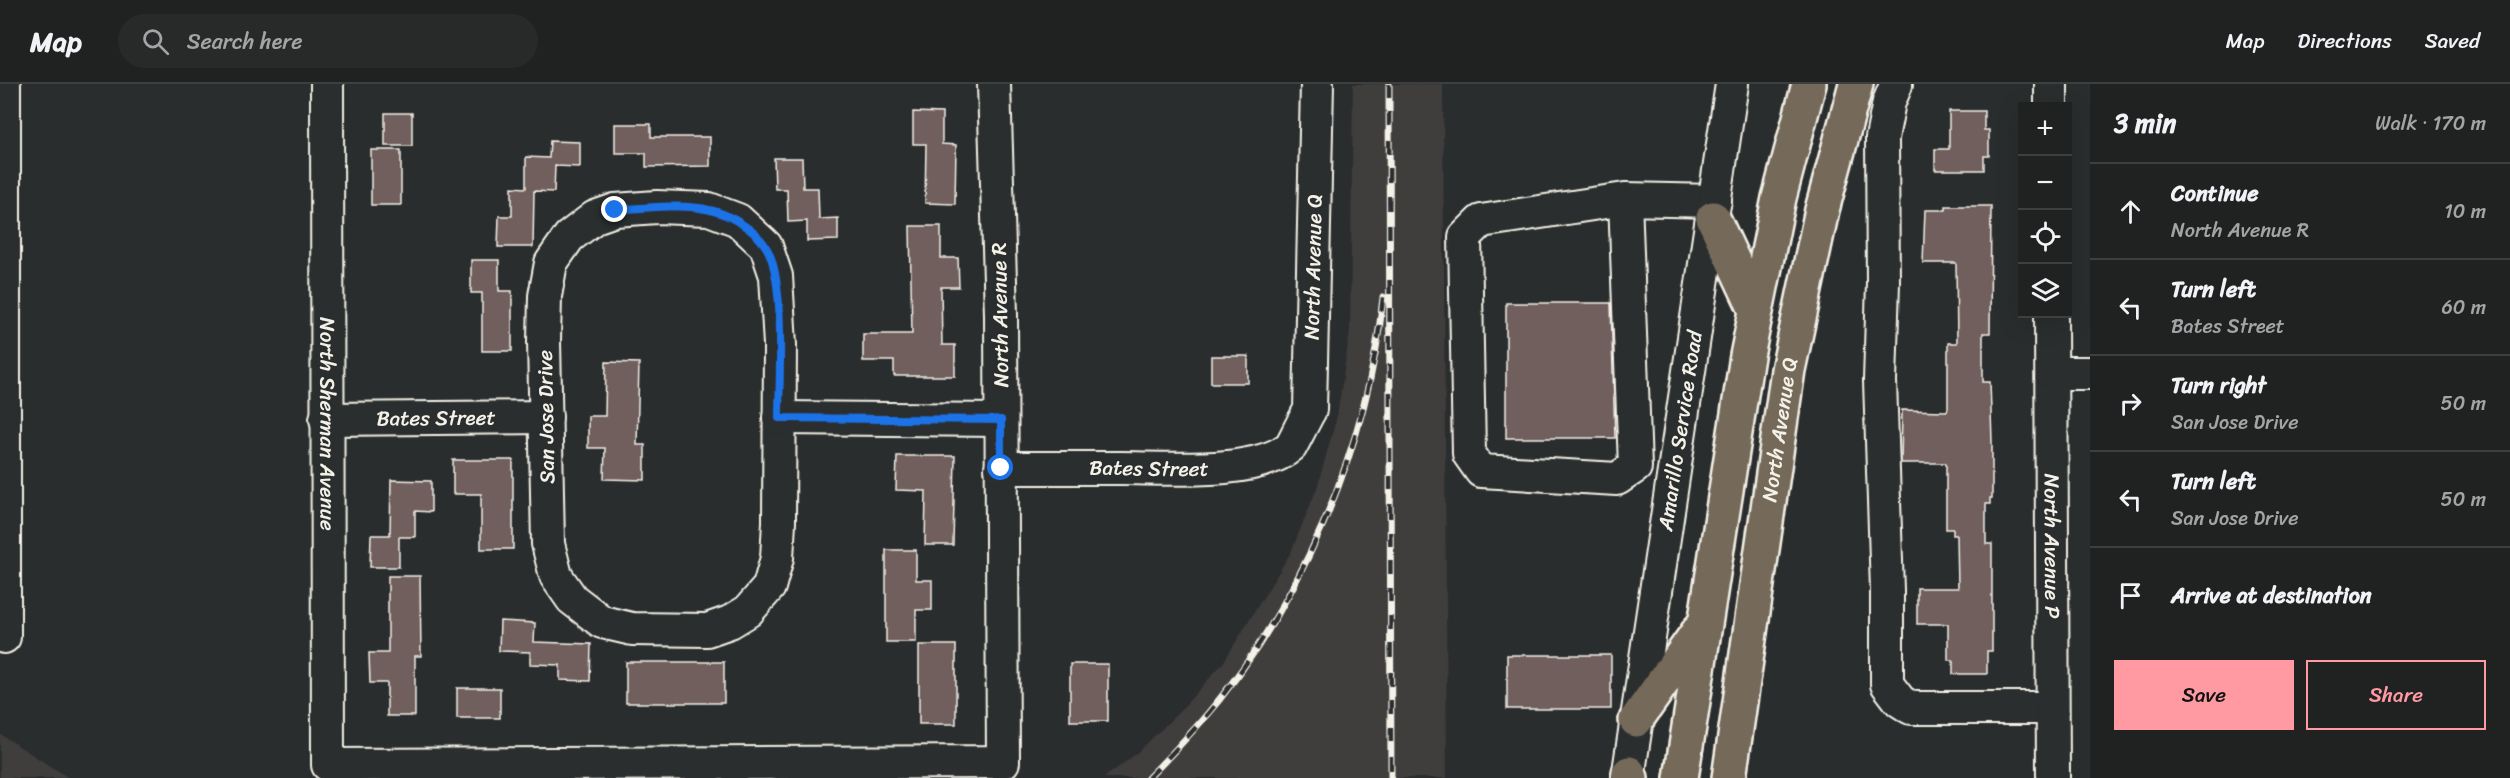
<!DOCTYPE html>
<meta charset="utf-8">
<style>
:root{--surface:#202222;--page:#282a2a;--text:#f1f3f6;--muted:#a2a4a5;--line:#3d3f40;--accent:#ff9aa2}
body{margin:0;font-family:Sriracha,sans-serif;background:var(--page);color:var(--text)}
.controls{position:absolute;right:18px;top:18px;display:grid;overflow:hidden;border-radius:0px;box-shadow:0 6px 24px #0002}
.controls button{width:54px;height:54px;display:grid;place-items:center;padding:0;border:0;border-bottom:2px solid var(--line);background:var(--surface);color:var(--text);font:30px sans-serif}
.stop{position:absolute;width:18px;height:18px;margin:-14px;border:4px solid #1a73e8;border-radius:50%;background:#fff}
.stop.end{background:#1a73e8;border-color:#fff;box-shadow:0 2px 6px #0008}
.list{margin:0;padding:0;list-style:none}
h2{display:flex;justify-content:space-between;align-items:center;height:78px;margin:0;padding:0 24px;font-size:26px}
h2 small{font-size:20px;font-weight:400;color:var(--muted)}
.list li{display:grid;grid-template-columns:39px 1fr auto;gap:18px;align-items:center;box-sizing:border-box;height:96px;padding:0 24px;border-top:2px solid var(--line)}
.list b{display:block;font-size:22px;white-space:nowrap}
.list p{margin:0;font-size:20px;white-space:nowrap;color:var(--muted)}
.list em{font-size:20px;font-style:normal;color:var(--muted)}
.actions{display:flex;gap:12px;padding:18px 24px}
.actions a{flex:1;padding:14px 0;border:2px solid var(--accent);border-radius:0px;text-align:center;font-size:21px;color:var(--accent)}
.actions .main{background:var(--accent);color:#111}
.icon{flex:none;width:33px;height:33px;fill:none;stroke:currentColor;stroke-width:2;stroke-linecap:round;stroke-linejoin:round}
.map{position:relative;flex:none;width:2090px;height:694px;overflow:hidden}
header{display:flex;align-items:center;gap:36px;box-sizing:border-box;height:84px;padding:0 30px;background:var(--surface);border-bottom:2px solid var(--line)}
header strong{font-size:28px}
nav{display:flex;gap:33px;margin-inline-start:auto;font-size:21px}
.search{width:420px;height:54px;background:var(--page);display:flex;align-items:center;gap:15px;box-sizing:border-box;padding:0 21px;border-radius:33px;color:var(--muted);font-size:22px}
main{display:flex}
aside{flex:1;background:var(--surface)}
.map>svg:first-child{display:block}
.built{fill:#3f3c3c}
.building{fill:#715f5d;stroke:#f4f1e8;stroke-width:1.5}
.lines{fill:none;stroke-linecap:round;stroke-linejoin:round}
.minor-casing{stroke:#f4f1e8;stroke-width:36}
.major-casing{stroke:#f4f1e8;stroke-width:38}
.minor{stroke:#2a2d2e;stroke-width:32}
.major{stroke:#746a5a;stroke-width:33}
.rail-casing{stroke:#f4f1e8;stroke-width:7}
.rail{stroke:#2a2d2e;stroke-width:4.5;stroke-dasharray:14;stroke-linecap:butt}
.route{stroke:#1a73e8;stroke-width:8}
.labels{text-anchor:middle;stroke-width:6;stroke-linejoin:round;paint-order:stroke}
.street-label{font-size:21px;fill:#f4f1e8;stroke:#2a2d2e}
</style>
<header>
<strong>Map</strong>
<div class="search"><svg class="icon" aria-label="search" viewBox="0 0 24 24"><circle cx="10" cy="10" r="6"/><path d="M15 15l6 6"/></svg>Search here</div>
<nav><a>Map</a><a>Directions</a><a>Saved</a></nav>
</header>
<main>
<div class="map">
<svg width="2090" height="694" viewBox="0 0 2090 694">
<rect width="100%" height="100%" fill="#2a2d2e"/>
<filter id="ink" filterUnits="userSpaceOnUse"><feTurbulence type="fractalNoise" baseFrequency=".0167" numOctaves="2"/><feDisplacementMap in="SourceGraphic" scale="12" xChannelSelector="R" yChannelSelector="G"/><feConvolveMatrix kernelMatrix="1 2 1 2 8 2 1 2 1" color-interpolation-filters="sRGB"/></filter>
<g filter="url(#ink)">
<path class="built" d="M 1353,0 L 1443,0 L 1447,694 L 1104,694 L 1137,669 L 1180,627 L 1223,579 L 1291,468 L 1317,404 L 1337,332 L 1350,247 Z
M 0,650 L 69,694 L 0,694 Z"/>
<path class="building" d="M 1949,27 L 1984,27 L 1984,46 L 1989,46 L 1989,72 L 1984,72 L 1984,86 L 1935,86 L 1935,65 L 1949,65 Z
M 913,28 L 942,29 L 942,60 L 956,61 L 955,120 L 925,119 L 926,60 L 913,60 Z
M 385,29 L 412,29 L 412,62 L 385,62 Z
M 615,40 L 651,40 L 651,53 L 710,53 L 710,82 L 646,83 L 646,69 L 615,69 Z
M 550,57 L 580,58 L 580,83 L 555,82 L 554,108 L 534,107 L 533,163 L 498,163 L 499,132 L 512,132 L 512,103 L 526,104 L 526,73 L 549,74 Z
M 371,66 L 401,66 L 401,121 L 371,121 Z
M 774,74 L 802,74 L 803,104 L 818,104 L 819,135 L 838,134 L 838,156 L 807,157 L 807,137 L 788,138 L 787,105 L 775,105 Z
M 1946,122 L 1991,122 L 1990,249 L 1983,249 L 1983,298 L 1990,298 L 1992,357 L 1992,414 L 1990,414 L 1990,420 L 1986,420 L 1986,460 L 1992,460 L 1992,567 L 1987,567 L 1987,590 L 1953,590 L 1953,576 L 1948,576 L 1948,540 L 1917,540 L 1917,504 L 1958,504 L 1957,451 L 1953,451 L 1953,445 L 1946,445 L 1946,379 L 1901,379 L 1902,326 L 1947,327 L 1948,324 L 1948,259 L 1957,259 L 1956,179 L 1923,179 L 1925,126 L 1946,126 Z
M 910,142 L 941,142 L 941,174 L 958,174 L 959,203 L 941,203 L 942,261 L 955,261 L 955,292 L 894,292 L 894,277 L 863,277 L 863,250 L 912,250 Z
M 471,176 L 499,176 L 499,207 L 512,207 L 512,267 L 482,267 L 482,209 L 471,209 Z
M 1506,219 L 1611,219 L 1615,354 L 1506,354 Z
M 1211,272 L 1248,272 L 1248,299 L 1211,299 Z
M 606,278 L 639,279 L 637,361 L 645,361 L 645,396 L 604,395 L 605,364 L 588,364 L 588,332 L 605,332 Z
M 897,372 L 955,372 L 953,461 L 925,461 L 926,407 L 896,406 Z
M 453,376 L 513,376 L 513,465 L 481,465 L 481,410 L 453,410 Z
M 391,396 L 431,397 L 431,428 L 415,427 L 415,453 L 399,453 L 399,483 L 370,483 L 371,451 L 390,451 Z
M 886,466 L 916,466 L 916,496 L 932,496 L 932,526 L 916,526 L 916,558 L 886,558 Z
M 388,492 L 420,492 L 421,572 L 415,572 L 415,632 L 387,632 L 387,599 L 370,599 L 369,569 L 388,569 Z
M 500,537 L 535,539 L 534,558 L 591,560 L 590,597 L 560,596 L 560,581 L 530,580 L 530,568 L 499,567 Z
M 919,561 L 956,561 L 956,640 L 919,640 Z
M 1507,571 L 1611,571 L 1611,625 L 1507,625 Z
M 626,578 L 724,578 L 724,619 L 626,619 Z
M 1070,580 L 1108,580 L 1108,637 L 1070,637 Z
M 457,604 L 500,604 L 500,634 L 457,634 Z"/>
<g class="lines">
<g class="minor-casing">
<g id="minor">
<path d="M 4,0 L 4,553"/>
<path id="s1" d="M 327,0 L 328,681 L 1003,678 L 1001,230 L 994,0"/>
<path d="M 1896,1 L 1889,18 L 1882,54 L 1883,198 L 1880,297 L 1887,506 L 1887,600 L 1900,617 L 1911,624 L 2052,624"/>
<path d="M 2051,22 L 2051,0"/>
<path d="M 1625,115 L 1635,383 L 1617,395 L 1481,387 L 1469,370 L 1465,153 L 1481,137 L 1625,115 L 1715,117"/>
<path d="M 657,123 L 709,125 L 738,136 L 766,162 L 776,192 L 780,261 L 779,438 L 777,474 L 769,503 L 748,527 L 730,538 L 707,546 L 632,545 L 602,538 L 572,515 L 556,492 L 548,460 L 544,257 L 545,212 L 551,179 L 569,153 L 595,133 L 615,126 Z"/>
<path id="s2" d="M 2051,230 L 2053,694"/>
<path d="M 2052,289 L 2090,289"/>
<path d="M 779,334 L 1001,336"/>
<path id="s3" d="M 326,335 L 546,333"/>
<path id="s4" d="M 1001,384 C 1041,384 1081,384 1121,384 C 1164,384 1258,392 1291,362 C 1293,359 1306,332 1310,326 L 1317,0"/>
<path id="s5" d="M 1628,694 L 1732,0"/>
</g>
</g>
<g class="major-casing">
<g id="major">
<path d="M 1713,134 L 1756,226"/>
<path d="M 1636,636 L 1700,545"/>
<path d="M 1629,689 L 1631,694"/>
<path d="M 1681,694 L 1747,272 L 1779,114 L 1809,0"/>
<path id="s6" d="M 1729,694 L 1788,286 L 1822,126 L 1856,0"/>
</g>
</g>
<use href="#minor" class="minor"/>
<use href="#major" class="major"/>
<g class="rail-casing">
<path id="rail" d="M 1389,0 L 1391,694
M 1148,694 C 1165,677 1182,659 1198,641 C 1299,526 1368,365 1383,213"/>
</g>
<use href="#rail" class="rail"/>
</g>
</g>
<g class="lines" filter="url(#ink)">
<path class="route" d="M 615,126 C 642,124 684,119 710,126 C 729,130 756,146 766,163 C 786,195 779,294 779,334 L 1001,336 L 1001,384"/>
</g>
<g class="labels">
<g class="street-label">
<text dy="7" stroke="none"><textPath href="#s4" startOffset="478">North Avenue Q</textPath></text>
<text transform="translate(1000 231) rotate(-91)" y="7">North Avenue R</text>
<text transform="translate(546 333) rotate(-91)" y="7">San Jose Drive</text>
<text dy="7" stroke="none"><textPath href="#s3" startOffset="110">Bates Street</textPath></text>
<text dy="7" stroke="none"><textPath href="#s1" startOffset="340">North Sherman Avenue</textPath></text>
<text dy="7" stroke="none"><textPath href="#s6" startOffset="352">North Avenue Q</textPath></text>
<text dy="7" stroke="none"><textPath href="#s5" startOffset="351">Amarillo Service Road</textPath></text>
<text dy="7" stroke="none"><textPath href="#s4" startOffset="148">Bates Street</textPath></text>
<text dy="7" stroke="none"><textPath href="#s2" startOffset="232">North Avenue P</textPath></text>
</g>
</g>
</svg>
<div class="controls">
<button>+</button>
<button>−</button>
<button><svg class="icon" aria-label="locate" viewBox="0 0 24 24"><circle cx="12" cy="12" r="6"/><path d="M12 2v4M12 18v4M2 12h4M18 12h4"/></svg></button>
<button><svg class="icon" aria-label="layers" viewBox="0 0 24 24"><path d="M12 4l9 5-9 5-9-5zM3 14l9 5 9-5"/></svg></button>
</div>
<div class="stop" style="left:1001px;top:384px"></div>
<div class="stop end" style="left:615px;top:126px"></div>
</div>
<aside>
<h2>3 min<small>Walk · 170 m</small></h2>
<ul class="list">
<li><svg class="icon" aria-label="ahead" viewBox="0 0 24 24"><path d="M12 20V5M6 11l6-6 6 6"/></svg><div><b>Continue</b><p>North Avenue R</p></div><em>10 m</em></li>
<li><svg class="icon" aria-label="left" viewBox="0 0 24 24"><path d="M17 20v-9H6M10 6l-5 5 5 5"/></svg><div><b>Turn left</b><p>Bates Street</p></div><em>60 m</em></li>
<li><svg class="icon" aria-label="right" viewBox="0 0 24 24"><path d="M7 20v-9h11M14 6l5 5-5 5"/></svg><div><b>Turn right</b><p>San Jose Drive</p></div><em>50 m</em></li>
<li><svg class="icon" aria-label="left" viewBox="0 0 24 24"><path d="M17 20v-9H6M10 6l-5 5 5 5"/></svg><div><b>Turn left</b><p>San Jose Drive</p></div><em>50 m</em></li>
<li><svg class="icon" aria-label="arrive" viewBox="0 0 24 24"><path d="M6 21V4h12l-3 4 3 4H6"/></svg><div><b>Arrive at destination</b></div></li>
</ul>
<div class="actions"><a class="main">Save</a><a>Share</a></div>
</aside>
</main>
